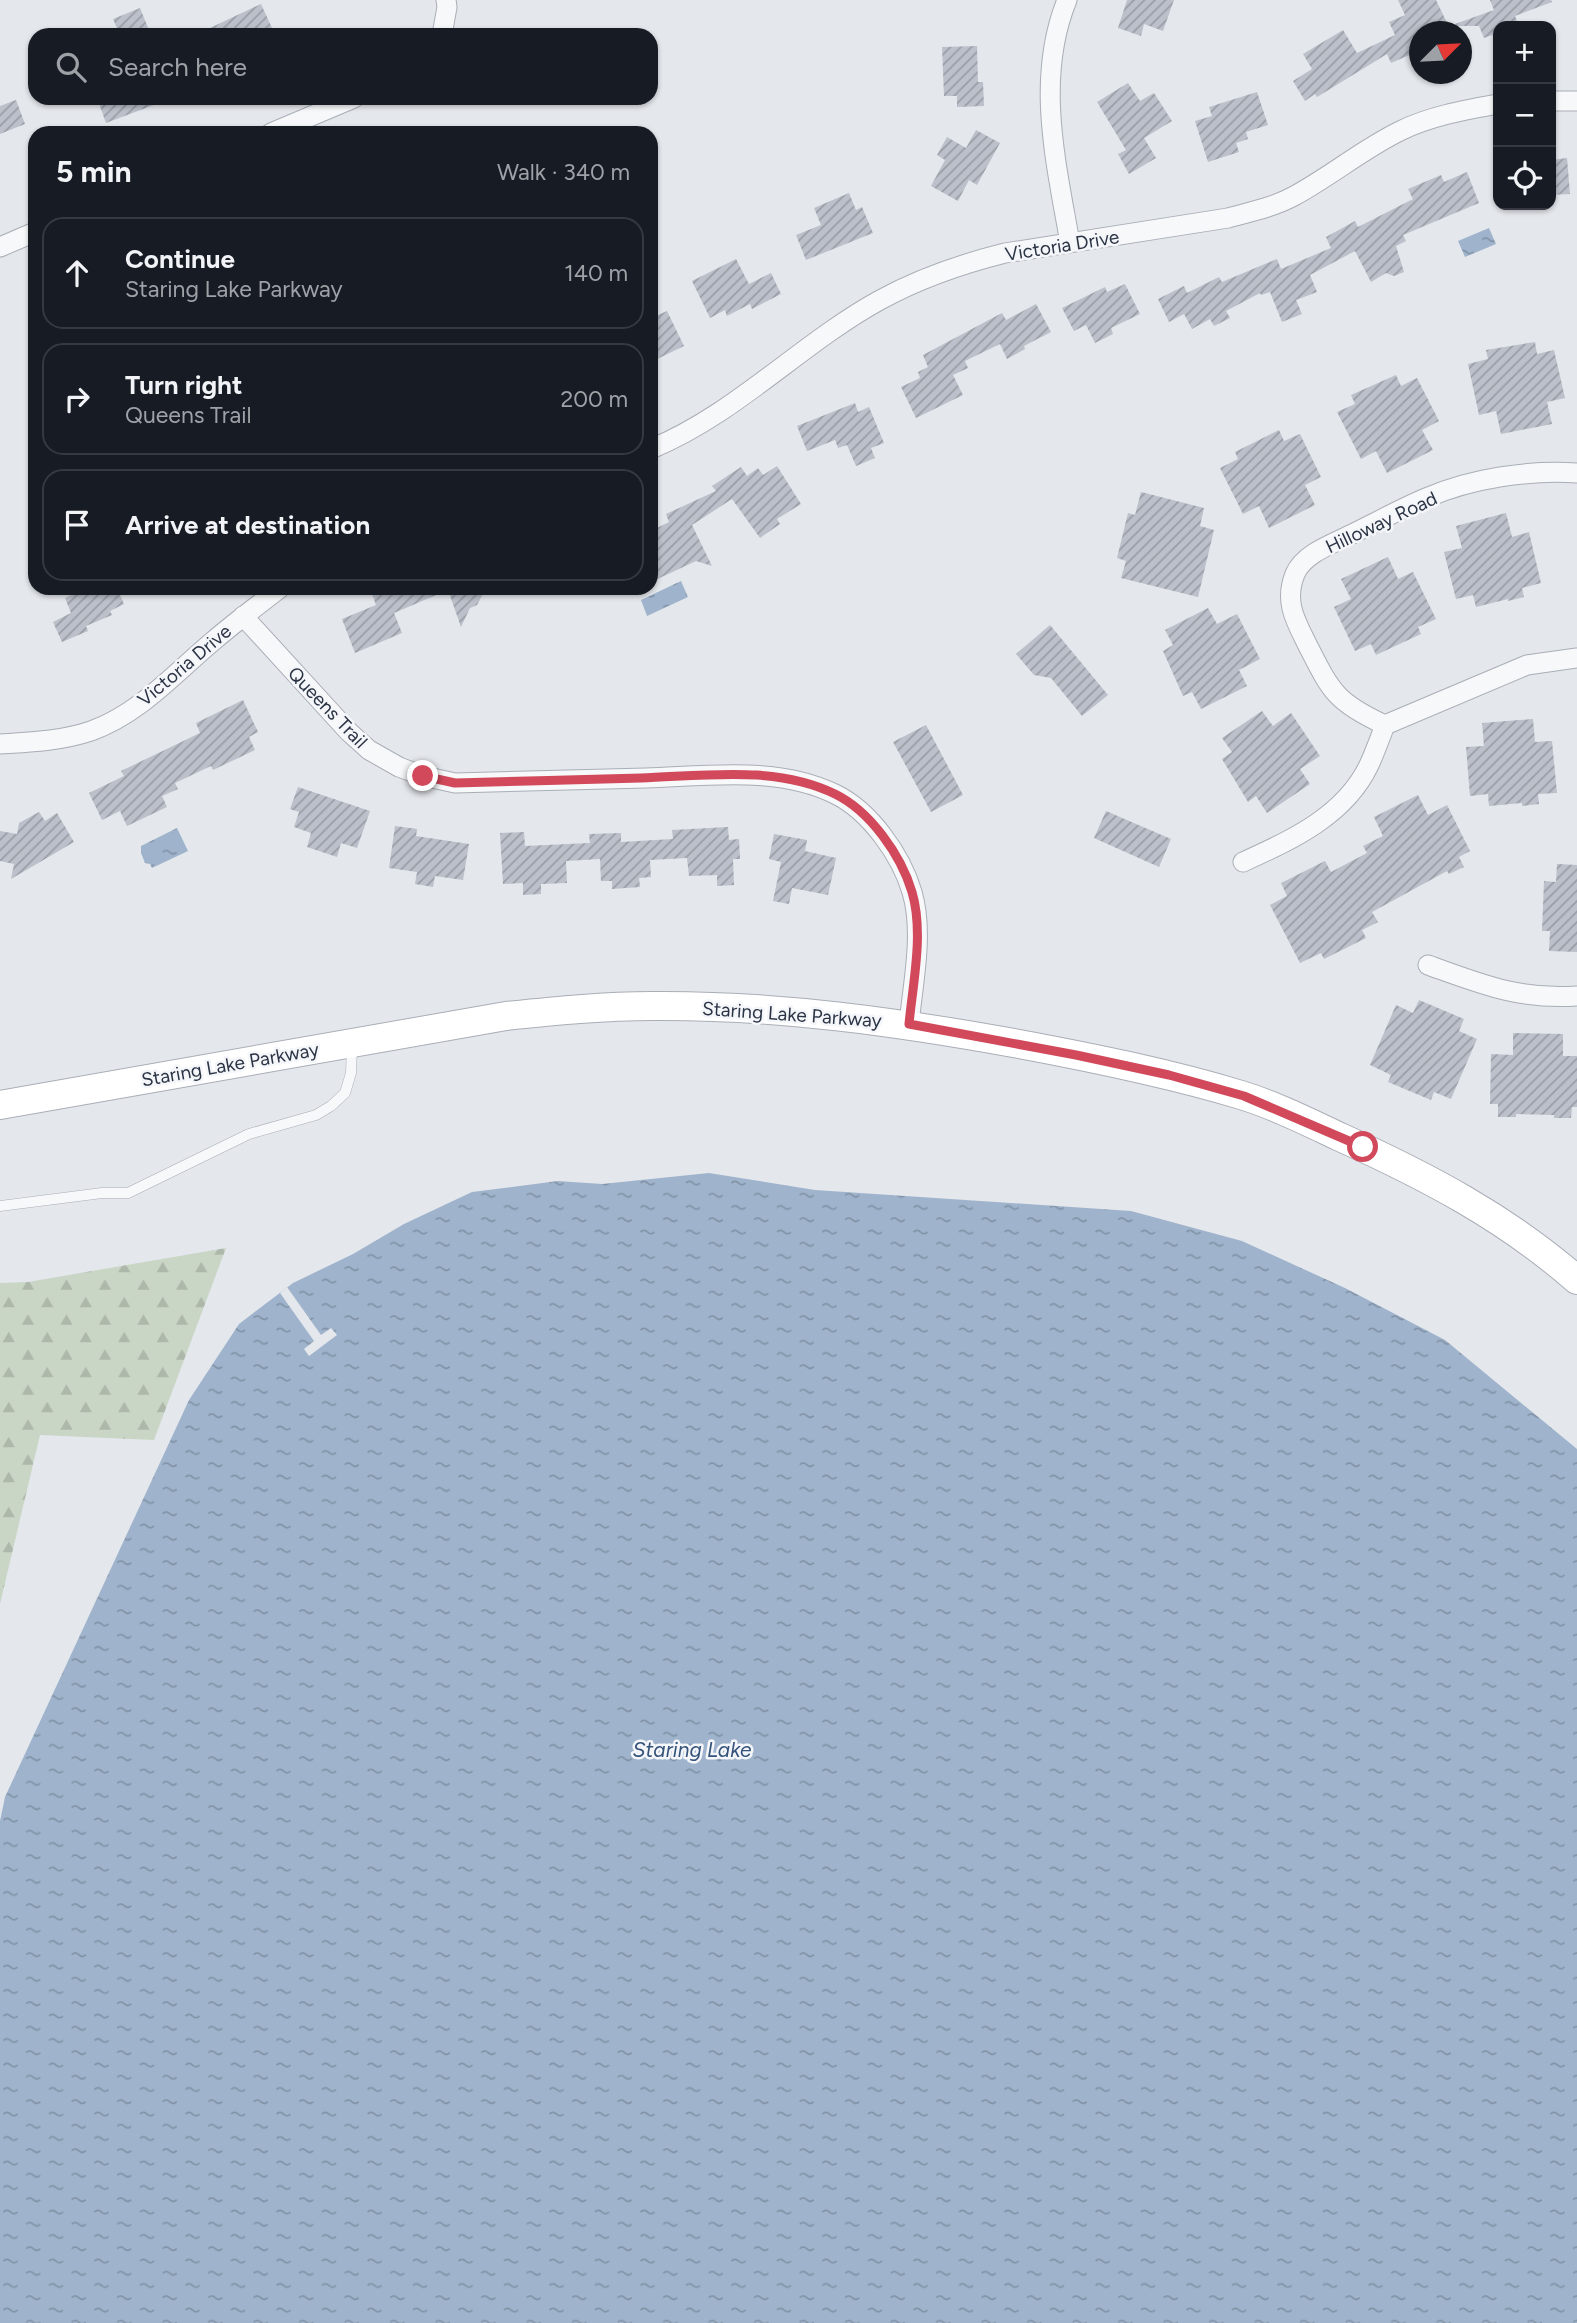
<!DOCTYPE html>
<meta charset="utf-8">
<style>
:root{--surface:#171b24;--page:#20242c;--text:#f1f3f6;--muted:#9ea1a6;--line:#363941}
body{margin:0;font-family:Figtree,sans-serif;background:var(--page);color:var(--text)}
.controls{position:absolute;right:21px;top:21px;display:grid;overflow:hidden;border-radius:14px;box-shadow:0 2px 5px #0004}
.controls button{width:63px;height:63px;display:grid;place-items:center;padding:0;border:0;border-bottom:2px solid var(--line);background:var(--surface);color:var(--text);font:35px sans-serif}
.compass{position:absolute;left:1409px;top:21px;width:63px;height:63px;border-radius:50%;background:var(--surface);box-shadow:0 2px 5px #0004;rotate:66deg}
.stop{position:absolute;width:21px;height:21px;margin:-16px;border:5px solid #d1495b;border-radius:50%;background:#fff}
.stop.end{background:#d1495b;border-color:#fff;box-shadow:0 2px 7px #0008}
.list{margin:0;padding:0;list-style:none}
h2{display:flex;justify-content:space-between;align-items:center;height:91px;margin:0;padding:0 28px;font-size:30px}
h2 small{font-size:23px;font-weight:400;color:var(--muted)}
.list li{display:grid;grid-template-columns:46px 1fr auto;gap:21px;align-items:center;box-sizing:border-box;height:112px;margin:0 14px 14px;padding:0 14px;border:2px solid var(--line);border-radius:21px}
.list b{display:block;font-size:26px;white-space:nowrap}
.list p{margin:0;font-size:23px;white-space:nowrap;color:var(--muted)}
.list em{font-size:23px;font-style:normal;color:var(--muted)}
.icon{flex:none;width:38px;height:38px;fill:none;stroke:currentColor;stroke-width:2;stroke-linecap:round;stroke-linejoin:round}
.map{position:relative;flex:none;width:1577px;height:2323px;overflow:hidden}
.search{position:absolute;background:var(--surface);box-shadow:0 2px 5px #0004;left:28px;top:28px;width:630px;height:77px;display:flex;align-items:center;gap:18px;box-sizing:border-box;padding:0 24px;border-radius:21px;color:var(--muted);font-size:26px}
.panel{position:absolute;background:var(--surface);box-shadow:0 2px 5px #0004;left:28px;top:126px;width:630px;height:469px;border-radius:21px}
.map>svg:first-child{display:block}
.forest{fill:url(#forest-firs)}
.water{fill:url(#water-ripples)}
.pier{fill:#e4e7ec}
.building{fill:url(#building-hatch)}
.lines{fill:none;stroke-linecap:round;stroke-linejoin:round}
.lane-casing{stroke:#a9aeb7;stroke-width:11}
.street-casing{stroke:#a9aeb7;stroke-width:21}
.secondary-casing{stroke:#a9aeb7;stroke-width:30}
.lane{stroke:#f7f8fa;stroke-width:10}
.street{stroke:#f7f8fa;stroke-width:19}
.secondary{stroke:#fff;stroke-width:28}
.route{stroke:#d1495b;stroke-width:9}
.labels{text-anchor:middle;stroke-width:5;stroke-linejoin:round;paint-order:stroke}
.street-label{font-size:19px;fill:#2b3445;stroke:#f4f6f9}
.water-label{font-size:21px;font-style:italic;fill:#34527a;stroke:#f4f6f9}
</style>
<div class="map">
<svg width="1577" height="2323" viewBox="0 0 1577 2323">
<defs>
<pattern id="forest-firs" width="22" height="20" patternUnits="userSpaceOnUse" patternTransform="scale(1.75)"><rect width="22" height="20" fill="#c9d6c5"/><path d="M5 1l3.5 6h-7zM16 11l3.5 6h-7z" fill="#adb8ab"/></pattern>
<pattern id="water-ripples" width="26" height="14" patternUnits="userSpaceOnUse" patternTransform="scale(1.75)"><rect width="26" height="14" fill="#9fb4cc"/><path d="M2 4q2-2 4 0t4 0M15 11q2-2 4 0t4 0" fill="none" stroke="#8293a7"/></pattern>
<pattern id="building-hatch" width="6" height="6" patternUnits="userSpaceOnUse" patternTransform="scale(1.75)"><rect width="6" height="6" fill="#bbc0ca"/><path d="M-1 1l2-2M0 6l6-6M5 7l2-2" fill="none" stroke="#989da6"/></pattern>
</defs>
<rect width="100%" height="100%" fill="#e4e7ec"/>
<path class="forest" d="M 226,1248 L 154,1440 L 40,1435 L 0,1604 L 0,1283 L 28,1282 Z"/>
<path class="water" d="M 1489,228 L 1496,244 L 1465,257 L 1458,241 Z
M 681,581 L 688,597 L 647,616 L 641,600 Z
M 177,828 L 188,851 L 152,868 L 150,864 L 145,863 L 141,853 L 141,846 Z
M 709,1173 L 815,1190 L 1131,1211 L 1242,1241 L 1345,1288 L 1445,1340 L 1577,1449 L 1577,2323 L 0,2323 L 0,1821 L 5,1797 L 189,1400 L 239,1324 L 293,1283 L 353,1254 L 404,1224 L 472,1192 L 558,1181 L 602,1184 Z"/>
<path class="pier" d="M 287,1287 L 321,1335 L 331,1328 L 337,1335 L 309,1356 L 304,1349 L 314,1341 L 280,1293 Z"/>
<path class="building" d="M 1127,0 L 1174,0 L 1163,31 L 1144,24 L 1141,36 L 1118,28 Z
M 1398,0 L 1436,0 L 1449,27 L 1439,32 L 1419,32 L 1419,51 L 1391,63 L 1387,54 L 1317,97 L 1315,94 L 1305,101 L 1293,81 L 1312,69 L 1303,54 L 1343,30 L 1357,53 L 1395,35 L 1389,22 L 1405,15 Z
M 1490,0 L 1551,0 L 1552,2 L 1515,16 L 1519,26 L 1498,26 L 1498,33 L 1484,38 L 1479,26 L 1456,26 L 1455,24 L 1494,10 Z
M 261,4 L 273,30 L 263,35 L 195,35 Z
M 140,8 L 151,35 L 120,35 L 113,19 Z
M 977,46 L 978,82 L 983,82 L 984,106 L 957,107 L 957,96 L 944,96 L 942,47 Z
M 1128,83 L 1140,101 L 1154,93 L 1172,121 L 1144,138 L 1156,158 L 1129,174 L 1118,154 L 1126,150 L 1097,102 Z
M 1257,92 L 1268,125 L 1246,132 L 1248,139 L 1236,143 L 1239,152 L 1208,162 L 1195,121 L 1212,116 L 1209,107 Z
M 97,98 L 167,98 L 167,100 L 106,123 Z
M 16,100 L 25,124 L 0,134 L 0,106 Z
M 976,130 L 1000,143 L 977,185 L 969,180 L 958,201 L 931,186 L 945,160 L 937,155 L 947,137 L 966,148 Z
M 1567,158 L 1570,194 L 1551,195 L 1551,160 Z
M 1467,172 L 1479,203 L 1403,235 L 1406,241 L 1396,246 L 1404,272 L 1394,276 L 1386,273 L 1371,282 L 1355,251 L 1310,275 L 1317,292 L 1296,300 L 1302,314 L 1282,322 L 1270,292 L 1261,295 L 1260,293 L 1226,311 L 1230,318 L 1214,326 L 1210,319 L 1192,329 L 1184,314 L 1169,322 L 1158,299 L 1184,286 L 1187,293 L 1219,277 L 1222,282 L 1277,259 L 1281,269 L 1331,248 L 1326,237 L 1355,221 L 1358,227 L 1413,199 L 1408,189 L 1441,175 L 1444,182 Z
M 849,193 L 856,210 L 862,207 L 873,233 L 806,260 L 796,235 L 821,225 L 814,208 Z
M 736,259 L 749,284 L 771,273 L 781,294 L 752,309 L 750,304 L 727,316 L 725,310 L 710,318 L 692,281 Z
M 1125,284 L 1140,314 L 1111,328 L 1113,334 L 1095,343 L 1086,325 L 1074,331 L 1062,308 L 1105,287 L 1107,292 Z
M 1036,304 L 1051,332 L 1024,346 L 1025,349 L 1007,359 L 1000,344 L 965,361 L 968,368 L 953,375 L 963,395 L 916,418 L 901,387 L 920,378 L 918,372 L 928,367 L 923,355 L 1002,313 L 1006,320 Z
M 667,311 L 684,346 L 651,362 L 651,318 Z
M 1535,342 L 1537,354 L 1554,350 L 1565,398 L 1547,402 L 1552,424 L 1501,434 L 1496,411 L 1479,415 L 1468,364 L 1488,359 L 1486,350 Z
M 1396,375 L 1401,386 L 1417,378 L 1439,421 L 1422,430 L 1433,450 L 1387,473 L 1376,451 L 1361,459 L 1337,412 L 1355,404 L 1351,395 Z
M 855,403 L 858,412 L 869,407 L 884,443 L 871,448 L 875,458 L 856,466 L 847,445 L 838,448 L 835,440 L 807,451 L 797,426 Z
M 1279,430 L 1284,441 L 1300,434 L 1321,477 L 1305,485 L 1315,505 L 1269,528 L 1259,506 L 1243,514 L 1220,468 L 1238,459 L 1235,452 Z
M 777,466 L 801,504 L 777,519 L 780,524 L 760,538 L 732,499 L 692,525 L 712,566 L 696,561 L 651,582 L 651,531 L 669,522 L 666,514 L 716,491 L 712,486 L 741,467 L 747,476 L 758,468 L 763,475 Z
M 1141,492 L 1204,508 L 1200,526 L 1214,530 L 1198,597 L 1121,578 L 1126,561 L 1117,558 L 1128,513 L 1135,515 Z
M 1506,513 L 1512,537 L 1529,532 L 1541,583 L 1522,588 L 1524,597 L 1508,601 L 1508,599 L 1476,607 L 1473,595 L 1456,599 L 1444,552 L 1462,548 L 1456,526 Z
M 1388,557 L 1398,579 L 1413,572 L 1436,619 L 1418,627 L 1421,634 L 1376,655 L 1371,644 L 1355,651 L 1334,607 L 1351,599 L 1341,579 Z
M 70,588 L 117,588 L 124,604 L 110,611 L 112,615 L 86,626 L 88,631 L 62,642 L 53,622 L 71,613 L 65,598 L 73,594 Z
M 386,588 L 486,588 L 477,605 L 470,608 L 461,627 L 448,590 L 394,613 L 402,633 L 355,653 L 342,619 L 376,605 L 372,594 Z
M 1208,608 L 1217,624 L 1237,614 L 1260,659 L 1239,670 L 1247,686 L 1201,709 L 1192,692 L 1183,696 L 1163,651 L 1173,645 L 1165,630 Z
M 1050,625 L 1108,695 L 1082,716 L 1051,678 L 1034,675 L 1016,654 Z
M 243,700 L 258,732 L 249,737 L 255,750 L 213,770 L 211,766 L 175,783 L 178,789 L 162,796 L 167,807 L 127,826 L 120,811 L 102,820 L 89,793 L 124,776 L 121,771 L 200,733 L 196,723 Z
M 1262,711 L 1273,726 L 1291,713 L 1320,756 L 1300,769 L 1310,784 L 1267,813 L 1256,796 L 1248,802 L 1222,759 L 1232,752 L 1222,738 Z
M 1533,719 L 1535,742 L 1552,741 L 1557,793 L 1538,794 L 1539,804 L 1522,806 L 1522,803 L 1489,806 L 1488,794 L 1470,796 L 1466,747 L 1484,746 L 1482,723 Z
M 926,725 L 963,795 L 931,812 L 893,742 Z
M 298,787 L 370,811 L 357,848 L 341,843 L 337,857 L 307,847 L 311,833 L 294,827 L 299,812 L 290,809 Z
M 1418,795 L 1428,815 L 1447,805 L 1470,851 L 1459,857 L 1464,867 L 1449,874 L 1447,871 L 1372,912 L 1378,922 L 1362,930 L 1366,938 L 1324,959 L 1321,953 L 1300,963 L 1270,905 L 1287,896 L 1281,883 L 1325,861 L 1331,872 L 1367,853 L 1363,846 L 1383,836 L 1374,817 Z
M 1106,811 L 1171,839 L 1159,867 L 1094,838 Z
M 39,812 L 45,821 L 57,813 L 74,842 L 11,879 L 14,864 L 0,861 L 0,831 L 17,834 L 19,823 Z
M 395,826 L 417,829 L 416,836 L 469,844 L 463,880 L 435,876 L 433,887 L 415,884 L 417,872 L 389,868 Z
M 728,827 L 729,840 L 739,839 L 740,859 L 733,859 L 734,885 L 717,886 L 717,875 L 689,876 L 687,858 L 650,860 L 651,877 L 639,878 L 640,887 L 612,889 L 612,881 L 601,881 L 600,859 L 566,861 L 567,883 L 541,884 L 541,894 L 523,895 L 523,883 L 503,884 L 500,833 L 524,832 L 525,846 L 590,843 L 589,834 L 621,833 L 621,842 L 673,839 L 672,830 Z
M 774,834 L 807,840 L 805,851 L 836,858 L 828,895 L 792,888 L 789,904 L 773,901 L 781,862 L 769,859 Z
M 1557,864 L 1577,865 L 1577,952 L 1549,951 L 1550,931 L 1542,931 L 1544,881 L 1556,882 Z
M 1419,1000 L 1464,1019 L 1459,1031 L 1477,1039 L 1451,1099 L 1434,1092 L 1431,1100 L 1388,1082 L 1391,1075 L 1370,1065 L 1396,1005 L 1413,1013 Z
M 1513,1033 L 1563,1034 L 1563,1056 L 1577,1056 L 1577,1107 L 1572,1107 L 1571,1118 L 1554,1118 L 1554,1115 L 1516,1114 L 1516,1117 L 1498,1117 L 1498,1104 L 1490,1104 L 1491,1054 L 1513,1055 Z"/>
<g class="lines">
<g class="lane-casing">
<path id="lane" d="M 0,1206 L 102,1193 L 128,1193 L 249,1134 L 316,1115 L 331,1106 L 345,1093 L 351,1073 L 352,1047"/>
</g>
<g class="street-casing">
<path id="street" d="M 1067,0 C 1035,79 1056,162 1070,243
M 442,35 L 447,7 L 446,0
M 1551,101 L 1577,101
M 271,133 L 354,98
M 0,247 L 35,232
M 651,449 C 736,414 800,344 880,300 C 920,278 961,264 1005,253 L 1228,218 C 1250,212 1274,207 1294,196 C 1331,176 1363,149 1400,131 C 1430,116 1465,110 1498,104
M 1577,473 C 1528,470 1472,478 1426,498 C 1400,509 1375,523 1350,535 C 1332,544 1303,554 1295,574 C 1284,601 1295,620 1307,644 C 1331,691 1335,702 1385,725 L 1527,665 L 1577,658
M 243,616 L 349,732 L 369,750 L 399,767 L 423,776 L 455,783 C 519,781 583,780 646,778 C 708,776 778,766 835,794 C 870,811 901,855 912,892 C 924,933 913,982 909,1024
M 0,744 C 31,742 61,741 91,731 C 139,714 174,674 212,642 C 234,623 257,606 280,588
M 1243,862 C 1291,840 1345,816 1369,765 C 1375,752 1380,738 1385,725
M 1428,965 C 1481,984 1519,1000 1577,996"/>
</g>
<g class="secondary-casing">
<path id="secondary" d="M 0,1105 L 506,1016 C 555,1011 604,1006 653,1006 C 777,1005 898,1022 1019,1044 C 1094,1058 1168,1073 1241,1095 C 1274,1105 1308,1122 1340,1137 C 1426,1176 1505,1217 1577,1280"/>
</g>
<use href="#lane" class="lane"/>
<use href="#street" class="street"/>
<use href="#secondary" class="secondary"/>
</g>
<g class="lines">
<path class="route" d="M 423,776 L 455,783 C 517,781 579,780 641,778 C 704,776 776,765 835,794 C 870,811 901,855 912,892 C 924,933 913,982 909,1024 L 1076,1055 L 1169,1075 L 1244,1096 L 1363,1147"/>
</g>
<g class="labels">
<g class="street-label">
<text transform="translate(1062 245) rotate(-9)" y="7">Victoria Drive</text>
<text transform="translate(1381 522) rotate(-25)" y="7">Hilloway Road</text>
<text transform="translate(184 665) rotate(-40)" y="7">Victoria Drive</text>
<text transform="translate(328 707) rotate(46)" y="7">Queens Trail</text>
<text transform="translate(792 1014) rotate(4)" y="7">Staring Lake Parkway</text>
<text transform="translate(230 1064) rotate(-10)" y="7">Staring Lake Parkway</text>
</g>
<g class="water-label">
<text x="692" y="1757">Staring Lake</text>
</g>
</g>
</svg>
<div class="controls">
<button>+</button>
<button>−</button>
<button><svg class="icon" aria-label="locate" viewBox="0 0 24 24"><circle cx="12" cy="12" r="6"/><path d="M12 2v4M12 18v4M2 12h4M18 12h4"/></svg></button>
</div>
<svg class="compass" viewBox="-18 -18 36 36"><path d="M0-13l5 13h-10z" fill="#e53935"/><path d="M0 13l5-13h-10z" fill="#9ea1a6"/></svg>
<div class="stop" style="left:1363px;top:1147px"></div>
<div class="stop end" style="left:423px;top:776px"></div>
<div class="search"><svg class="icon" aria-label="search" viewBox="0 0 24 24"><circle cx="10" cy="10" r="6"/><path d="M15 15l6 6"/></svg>Search here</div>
<section class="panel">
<h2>5 min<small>Walk · 340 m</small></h2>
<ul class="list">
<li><svg class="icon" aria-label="ahead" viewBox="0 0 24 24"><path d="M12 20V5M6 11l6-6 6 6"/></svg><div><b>Continue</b><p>Staring Lake Parkway</p></div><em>140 m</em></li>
<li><svg class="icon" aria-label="right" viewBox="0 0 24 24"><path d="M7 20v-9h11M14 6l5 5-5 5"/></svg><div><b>Turn right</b><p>Queens Trail</p></div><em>200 m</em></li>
<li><svg class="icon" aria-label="arrive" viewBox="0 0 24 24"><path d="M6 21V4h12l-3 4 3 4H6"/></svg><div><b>Arrive at destination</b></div></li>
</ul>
</section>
</div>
